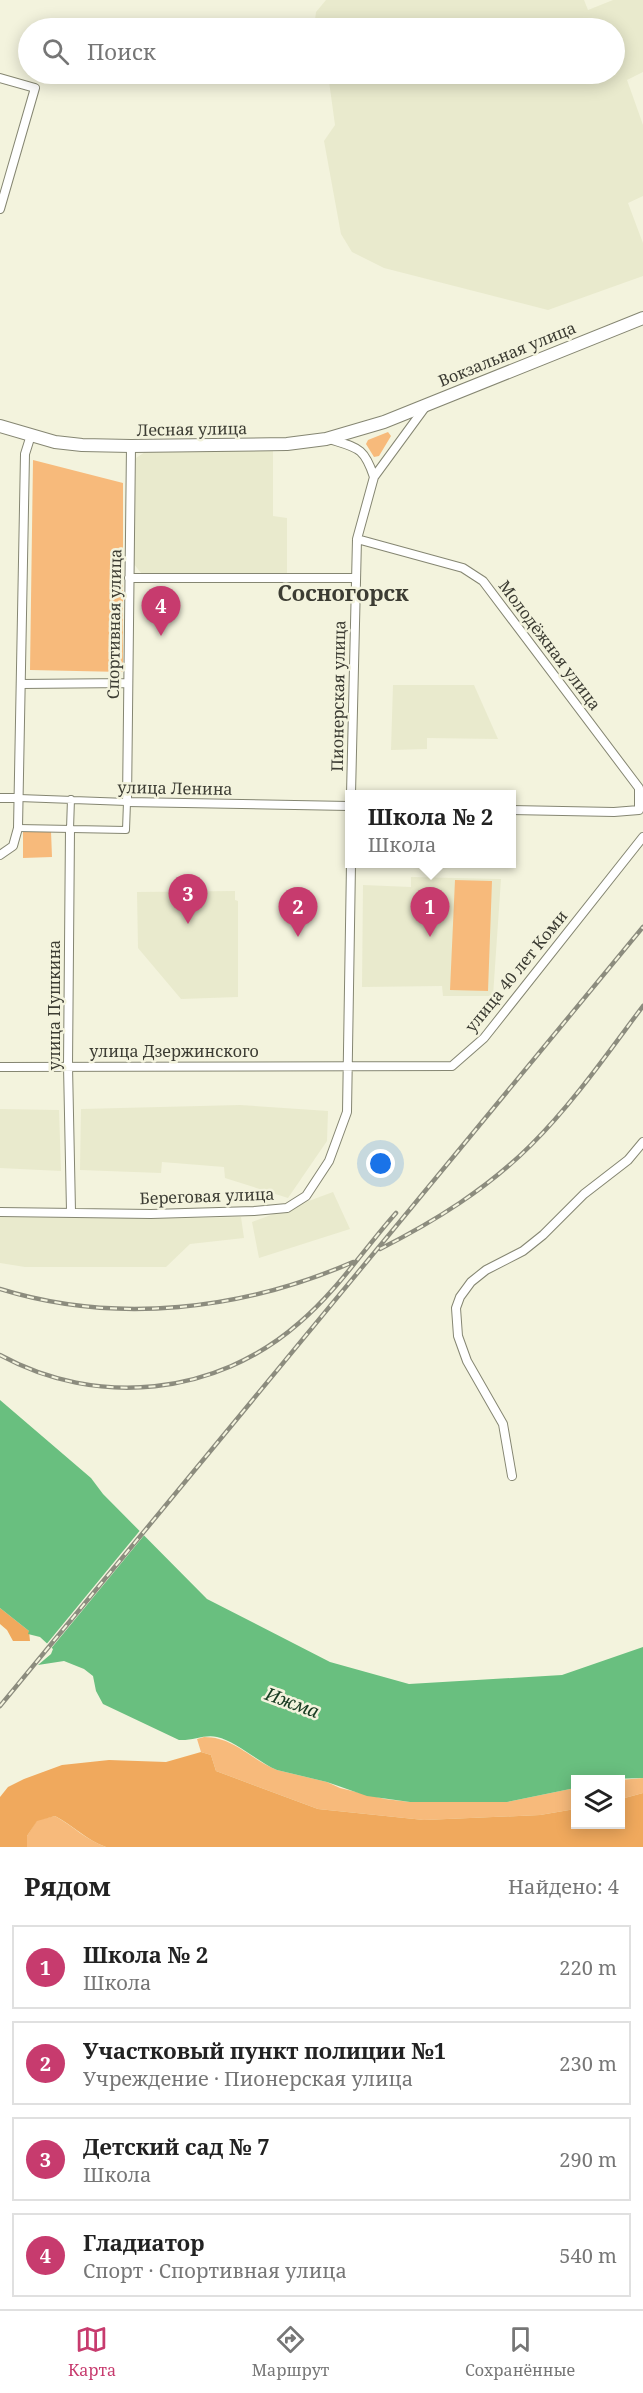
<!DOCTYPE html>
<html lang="ru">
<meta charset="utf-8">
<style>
:root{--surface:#fff;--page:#f6f6f6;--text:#222;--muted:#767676;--line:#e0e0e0;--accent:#c73b6e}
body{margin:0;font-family:"Noto Serif",serif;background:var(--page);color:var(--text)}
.controls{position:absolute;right:18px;bottom:18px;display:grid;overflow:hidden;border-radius:0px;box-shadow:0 3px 15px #0003}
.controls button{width:54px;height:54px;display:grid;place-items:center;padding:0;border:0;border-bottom:2px solid var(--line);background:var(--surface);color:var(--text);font:30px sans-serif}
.you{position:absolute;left:381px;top:1164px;width:21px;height:21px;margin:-15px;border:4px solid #fff;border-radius:50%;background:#1a73e8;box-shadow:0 0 0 9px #1a73e833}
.badge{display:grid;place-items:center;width:39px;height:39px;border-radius:50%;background:var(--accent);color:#fff;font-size:20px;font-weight:700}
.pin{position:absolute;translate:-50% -50px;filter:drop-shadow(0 2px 3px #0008)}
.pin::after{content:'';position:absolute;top:32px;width:21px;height:18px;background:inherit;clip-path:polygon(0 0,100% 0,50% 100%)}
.popup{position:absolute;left:345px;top:790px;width:171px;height:78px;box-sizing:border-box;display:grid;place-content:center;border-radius:0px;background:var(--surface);filter:drop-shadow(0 2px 4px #0005);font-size:20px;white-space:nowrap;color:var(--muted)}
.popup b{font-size:22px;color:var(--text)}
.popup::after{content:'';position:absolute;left:50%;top:100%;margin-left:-12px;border:12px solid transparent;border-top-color:var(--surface)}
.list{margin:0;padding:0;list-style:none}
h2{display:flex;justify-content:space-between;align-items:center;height:78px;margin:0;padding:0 24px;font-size:26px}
h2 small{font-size:20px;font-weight:400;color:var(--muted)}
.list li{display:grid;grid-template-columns:39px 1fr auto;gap:18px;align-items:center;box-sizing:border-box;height:84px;margin:0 12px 12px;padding:0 12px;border:2px solid var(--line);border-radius:0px}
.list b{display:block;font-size:22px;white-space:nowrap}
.list p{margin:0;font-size:20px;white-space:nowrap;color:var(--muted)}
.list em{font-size:20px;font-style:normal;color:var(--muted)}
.icon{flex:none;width:33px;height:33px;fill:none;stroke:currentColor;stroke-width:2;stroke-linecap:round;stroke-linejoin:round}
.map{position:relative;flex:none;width:643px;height:1847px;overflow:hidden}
.search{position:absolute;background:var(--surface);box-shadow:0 3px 15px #0003;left:18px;right:18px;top:18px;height:66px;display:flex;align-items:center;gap:15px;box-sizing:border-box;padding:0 21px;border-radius:33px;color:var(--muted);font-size:22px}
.sheet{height:462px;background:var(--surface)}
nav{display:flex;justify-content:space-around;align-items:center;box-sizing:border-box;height:84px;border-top:2px solid var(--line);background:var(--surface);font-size:16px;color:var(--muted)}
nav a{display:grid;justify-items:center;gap:3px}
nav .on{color:var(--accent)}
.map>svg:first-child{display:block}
.built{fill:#e9eacd}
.green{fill:#f7ba7b}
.forest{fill:#f0a95d}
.water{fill:#69bf7f}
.pier{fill:#f3f3dd}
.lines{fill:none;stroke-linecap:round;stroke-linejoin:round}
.pedestrian-casing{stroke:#858672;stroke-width:8}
.minor-casing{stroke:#858672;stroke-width:10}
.secondary-casing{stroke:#858672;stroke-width:14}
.pedestrian{stroke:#fff;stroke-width:6}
.minor{stroke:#fff;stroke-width:8}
.secondary{stroke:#fff;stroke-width:12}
.rail-casing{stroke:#8c8c7e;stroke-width:4.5}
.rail{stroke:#f3f3dd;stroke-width:2;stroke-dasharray:7;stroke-linecap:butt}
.labels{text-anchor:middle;stroke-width:5;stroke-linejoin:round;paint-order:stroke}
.street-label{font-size:16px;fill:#3c3c33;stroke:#f3f3dd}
.water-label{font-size:18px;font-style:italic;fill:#173b21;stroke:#f3f3dd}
.district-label{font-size:22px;font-weight:bold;fill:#3c3c33;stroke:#f3f3dd}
</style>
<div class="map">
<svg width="643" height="1847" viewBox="0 0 643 1847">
<rect width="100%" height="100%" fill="#f3f3dd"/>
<path class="built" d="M 326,0 L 584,0 L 588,10 L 613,0 L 643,0 L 643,72 L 627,80 L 643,125 L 643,196 L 628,203 L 643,243 L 643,276 L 548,310 L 384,268 L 352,252 L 341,234 L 324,141 L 335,125 L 328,74 L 614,74 L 614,28 L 314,28 L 316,12 Z
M 148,450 L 273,451 L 273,516 L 287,518 L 287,575 L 142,574 L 133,563 L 136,458 Z
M 393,685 L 474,685 L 498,739 L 427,738 L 427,749 L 391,750 Z
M 411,877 L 501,879 L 493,996 L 443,996 L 442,986 L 362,987 L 363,885 L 411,887 Z
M 235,891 L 235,900 L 238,901 L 238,997 L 181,999 L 138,948 L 137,892 Z
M 240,1105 L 328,1111 L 327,1141 L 288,1198 L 225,1178 L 224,1167 L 162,1162 L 161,1173 L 80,1170 L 81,1109 Z
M 0,1109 L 59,1110 L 61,1171 L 0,1168 Z
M 333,1192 L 350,1229 L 259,1258 L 252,1222 Z
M 0,1215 L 64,1215 L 145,1219 L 241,1217 L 244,1238 L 190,1244 L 166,1267 L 25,1267 L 0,1263 Z"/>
<path class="green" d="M 388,432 L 391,436 L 379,456 L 374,457 L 366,444 L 368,440 Z
M 33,460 L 123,483 L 123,672 L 30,670 Z
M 23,830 L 51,831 L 52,857 L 23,858 Z
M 455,880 L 492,881 L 488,991 L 450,990 Z
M 204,1737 C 234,1737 250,1759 277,1770 L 327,1782 L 340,1788 L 385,1799 L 410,1802 L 507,1802 L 575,1788 L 575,1809 L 540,1815 L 424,1820 L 318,1809 L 216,1771 L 211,1755 L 201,1752 L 197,1739 Z
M 643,1778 L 643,1793 L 621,1799 L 620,1780 Z
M 55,1816 C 73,1826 86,1840 106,1847 L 27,1847 L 27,1836 L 37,1820 Z"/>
<path class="forest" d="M 0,1608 L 29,1631 L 30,1641 L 13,1641 L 7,1630 L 0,1624 Z
M 201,1752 L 211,1755 L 216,1771 L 318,1809 L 424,1820 L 540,1815 L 575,1809 L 576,1824 L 620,1824 L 621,1799 L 643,1793 L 643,1847 L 106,1847 C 86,1840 73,1825 55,1816 L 37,1821 L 27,1836 L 27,1847 L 0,1847 L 0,1797 L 8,1787 L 24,1779 L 62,1765 L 109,1760 L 166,1762 Z"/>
<path class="water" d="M 0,1400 L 91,1478 L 103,1494 L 207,1599 L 330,1662 L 409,1684 L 562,1675 L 643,1647 L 643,1778 L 576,1780 L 575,1788 L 507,1802 L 410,1802 L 367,1796 L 327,1782 L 277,1770 C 258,1762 236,1741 217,1737 C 205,1734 192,1741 179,1740 L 103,1704 L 96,1691 L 93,1676 L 84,1669 L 64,1661 L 38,1665 L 51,1654 L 53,1649 L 40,1637 L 28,1634 L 29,1631 L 0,1608 Z"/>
<path class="pier" d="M 142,1528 L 146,1533 L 49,1651 L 45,1646 Z"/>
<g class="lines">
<g class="pedestrian-casing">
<path id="pedestrian" d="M 18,828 L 126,830 L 127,802 L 19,798
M 70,829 L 71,799"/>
</g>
<g class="minor-casing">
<path id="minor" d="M 0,78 L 35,88 L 0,209
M 329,439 C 358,448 364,447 374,477
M 131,446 L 127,802 L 349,806
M 357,539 L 463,568 L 483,581 L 639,788 L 639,810
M 129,578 L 355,578
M 21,684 L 128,683
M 351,794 L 357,539 L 374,477 L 426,406
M 0,798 L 19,798
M 511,810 L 614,812 L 639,810
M 70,829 L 68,1066 L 71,1211
M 0,855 L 13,846 L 18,828 L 25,454 L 31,435
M 0,1067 L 452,1066 L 484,1038 L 643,837
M 0,1212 L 151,1214 L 254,1211 L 287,1208 L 306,1196 L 329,1161 L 347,1112 L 351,864
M 512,1476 L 503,1424 L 467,1361 L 458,1336 L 456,1308 L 460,1297 L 471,1282 L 486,1270 L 523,1251 L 543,1235 L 584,1194 L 628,1160 L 643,1142"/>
</g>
<g class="secondary-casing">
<path id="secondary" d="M 0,426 L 55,442 L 82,445 L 131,446 L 287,444 L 326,439 L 384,422 L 643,318"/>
</g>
<use href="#pedestrian" class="pedestrian"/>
<use href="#minor" class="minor"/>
<use href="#secondary" class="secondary"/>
<g class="rail-casing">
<path id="rail" d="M 380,1249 C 435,1221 487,1189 531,1145 C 573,1103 607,1054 643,1006
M 0,1289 C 116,1325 243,1310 353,1262
M 0,1355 C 97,1408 216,1396 299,1323 C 336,1292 364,1249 396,1213
M 0,1706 L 643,927"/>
</g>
<use href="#rail" class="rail"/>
</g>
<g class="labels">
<g class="street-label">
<text transform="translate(507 354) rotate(-22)" y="6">Вокзальная улица</text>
<text transform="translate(192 429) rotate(-1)" y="6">Лесная улица</text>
<text transform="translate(114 624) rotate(-89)" y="6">Спортивная улица</text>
<text transform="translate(550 645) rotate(53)" y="6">Молодёжная улица</text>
<text transform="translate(338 696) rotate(-89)" y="6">Пионерская улица</text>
<text transform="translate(175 788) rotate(1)" y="6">улица Ленина</text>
<text transform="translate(516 971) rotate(-51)" y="6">улица 40 лет Коми</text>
<text transform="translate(54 1005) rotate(-90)" y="6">улица Пушкина</text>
<text x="174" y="1057">улица Дзержинского</text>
<text transform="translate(207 1196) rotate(-2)" y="6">Береговая улица</text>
</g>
<g class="water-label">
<text transform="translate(292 1703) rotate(20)" y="6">Ижма</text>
</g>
<g class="district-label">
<text x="343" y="601">Сосногорск</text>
</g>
</g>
</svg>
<div class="controls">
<button><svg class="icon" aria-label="layers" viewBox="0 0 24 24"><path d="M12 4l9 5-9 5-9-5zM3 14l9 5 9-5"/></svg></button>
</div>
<div class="you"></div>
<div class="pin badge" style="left:430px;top:937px">1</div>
<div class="popup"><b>Школа № 2</b>Школа</div>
<div class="pin badge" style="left:298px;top:937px">2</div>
<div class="pin badge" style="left:188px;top:924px">3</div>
<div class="pin badge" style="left:161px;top:636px">4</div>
<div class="search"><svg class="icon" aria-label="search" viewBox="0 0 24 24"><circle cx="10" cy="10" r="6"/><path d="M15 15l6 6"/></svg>Поиск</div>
</div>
<section class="sheet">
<h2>Рядом<small>Найдено: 4</small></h2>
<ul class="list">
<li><span class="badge">1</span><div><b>Школа № 2</b><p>Школа</p></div><em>220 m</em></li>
<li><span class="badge">2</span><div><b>Участковый пункт полиции №1</b><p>Учреждение · Пионерская улица</p></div><em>230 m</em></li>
<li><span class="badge">3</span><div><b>Детский сад № 7</b><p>Школа</p></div><em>290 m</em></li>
<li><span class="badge">4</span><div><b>Гладиатор</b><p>Спорт · Спортивная улица</p></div><em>540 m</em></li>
</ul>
</section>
<nav>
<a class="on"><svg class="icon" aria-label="map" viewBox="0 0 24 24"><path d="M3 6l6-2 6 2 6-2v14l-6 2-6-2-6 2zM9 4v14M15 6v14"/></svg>Карта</a>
<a><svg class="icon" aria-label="directions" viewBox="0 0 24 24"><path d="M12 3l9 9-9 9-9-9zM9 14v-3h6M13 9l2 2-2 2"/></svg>Маршрут</a>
<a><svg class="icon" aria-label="saved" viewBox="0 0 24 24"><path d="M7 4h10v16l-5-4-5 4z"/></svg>Сохранённые</a>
</nav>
